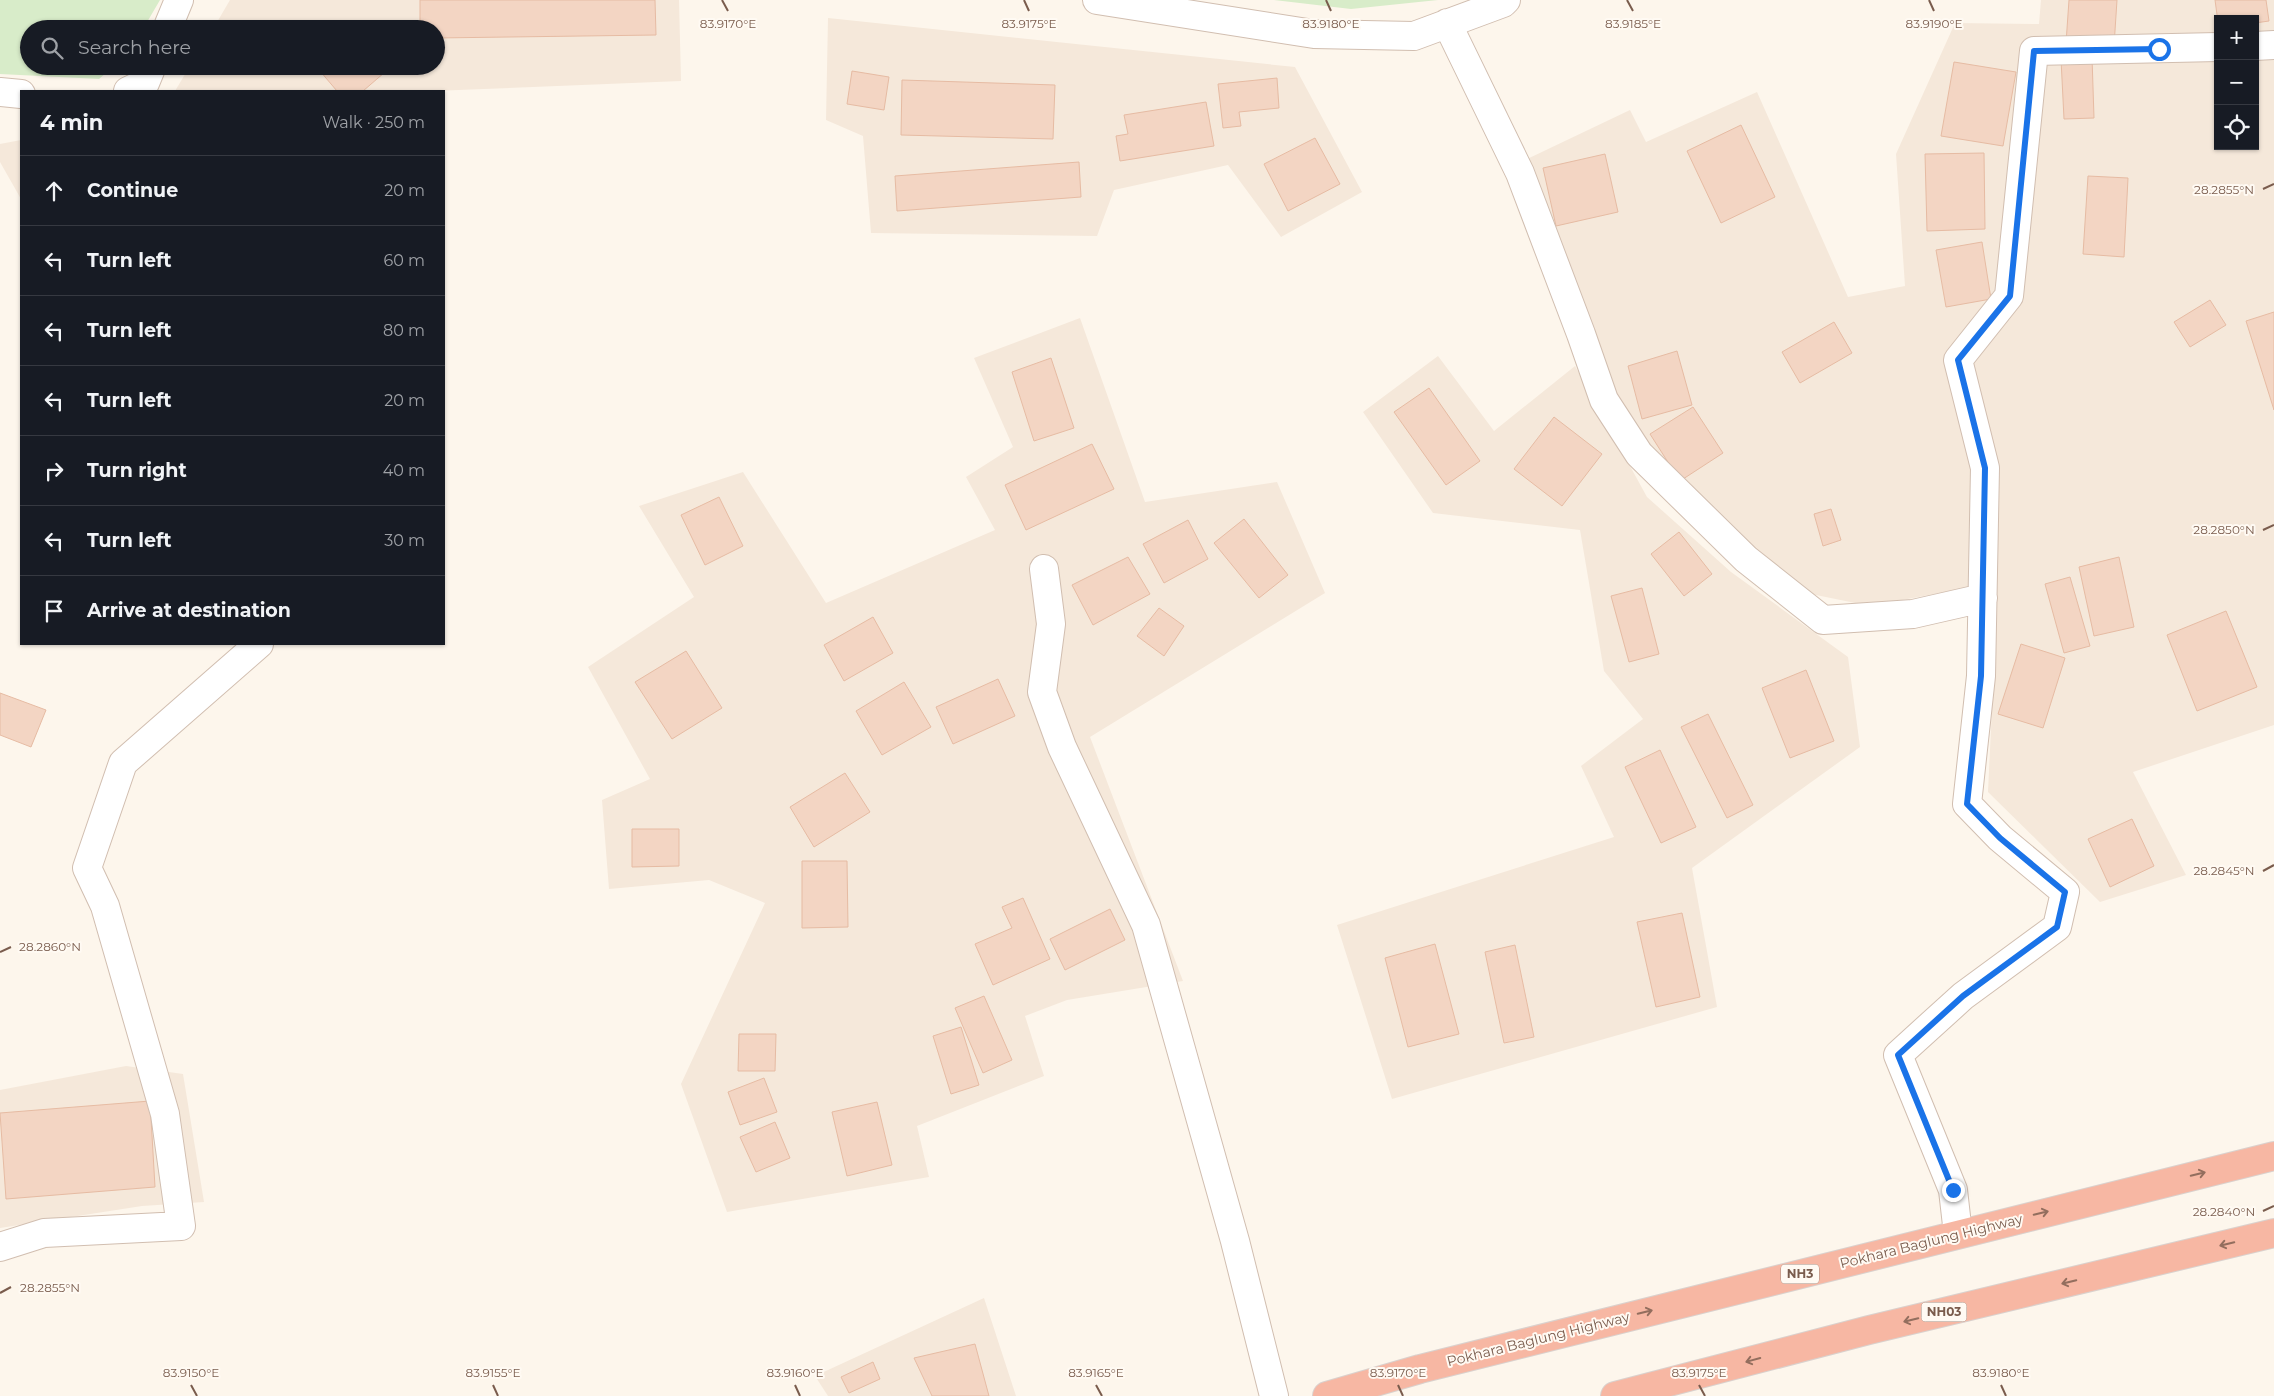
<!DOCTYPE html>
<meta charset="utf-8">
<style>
:root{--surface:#171b24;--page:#242831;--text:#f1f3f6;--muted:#9ea1a6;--line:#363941}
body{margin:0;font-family:Montserrat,sans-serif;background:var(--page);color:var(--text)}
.controls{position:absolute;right:15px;top:15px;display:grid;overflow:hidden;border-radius:0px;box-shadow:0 1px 4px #0004}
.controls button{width:45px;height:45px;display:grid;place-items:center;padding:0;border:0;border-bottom:1px solid var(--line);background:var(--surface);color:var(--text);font:25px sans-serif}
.stop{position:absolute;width:15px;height:15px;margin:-11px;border:4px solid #1a73e8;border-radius:50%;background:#fff}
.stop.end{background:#1a73e8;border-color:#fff;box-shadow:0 1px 5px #0008}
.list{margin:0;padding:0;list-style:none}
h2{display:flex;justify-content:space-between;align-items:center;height:65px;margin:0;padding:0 20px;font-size:21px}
h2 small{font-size:16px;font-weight:400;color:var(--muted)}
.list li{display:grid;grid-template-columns:32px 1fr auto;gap:15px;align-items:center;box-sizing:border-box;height:70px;padding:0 20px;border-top:1px solid var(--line)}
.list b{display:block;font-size:19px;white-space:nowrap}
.list em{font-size:16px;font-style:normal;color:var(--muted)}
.icon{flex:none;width:28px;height:28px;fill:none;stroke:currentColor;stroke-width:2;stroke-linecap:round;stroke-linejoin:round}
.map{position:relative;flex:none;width:2274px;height:1396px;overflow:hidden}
.search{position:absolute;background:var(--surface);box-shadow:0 1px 4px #0004;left:20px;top:20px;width:425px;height:55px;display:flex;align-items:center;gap:12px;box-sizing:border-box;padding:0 18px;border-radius:28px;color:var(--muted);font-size:19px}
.panel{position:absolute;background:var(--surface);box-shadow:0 1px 4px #0004;left:20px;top:90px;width:425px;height:555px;border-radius:0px}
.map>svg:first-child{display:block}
.residential{fill:#f5e8da;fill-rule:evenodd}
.green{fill:#d8ecc9}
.building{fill:#f3d5c3;stroke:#e6bba3}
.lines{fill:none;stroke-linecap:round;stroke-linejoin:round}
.street-casing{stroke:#d1beb0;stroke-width:30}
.highway-casing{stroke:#dad1cd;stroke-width:30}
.street{stroke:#fff;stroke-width:28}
.highway{stroke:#f7b7a3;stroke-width:28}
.oneway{stroke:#936e5e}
.route{stroke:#1a73e8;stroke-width:6}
.ticks{fill:none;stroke:#7a5c4d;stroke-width:2}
.labels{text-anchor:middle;stroke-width:4;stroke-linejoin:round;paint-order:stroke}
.shield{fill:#fffaf3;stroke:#a28b7f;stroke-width:1}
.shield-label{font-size:12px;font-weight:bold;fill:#7a5c4d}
.street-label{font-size:14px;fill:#7a5c4d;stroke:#fffaf3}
.ticks-label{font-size:12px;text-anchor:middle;fill:#7a5c4d;stroke:#fffaf3;stroke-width:4;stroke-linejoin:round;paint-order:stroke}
</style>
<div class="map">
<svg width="2274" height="1396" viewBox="0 0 2274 1396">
<rect width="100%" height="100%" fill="#fdf6ec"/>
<path class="residential" d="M 230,0 L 679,0 L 681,81 L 433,91 L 175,91 L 190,66 L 436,66 L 436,29 L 213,29 Z
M 2041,0 L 2274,0 L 2274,725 L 2133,772 L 2186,875 L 2100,902 L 1988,792 L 1993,687 L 1993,583 L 1870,606 L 1811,594 L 1681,489 L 1617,406 L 1521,162 L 1630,110 L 1646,142 L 1757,92 L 1848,297 L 1905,286 L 1896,154 L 1955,23 L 2039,24 ZM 2218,19 L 2255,19 L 2255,146 L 2218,146 Z
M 828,18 L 1295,67 L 1362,192 L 1281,237 L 1228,165 L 1114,190 L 1097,236 L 871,233 L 863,136 L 826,120 Z
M 21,140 L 21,199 L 0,162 L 0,144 Z
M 1080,318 L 1145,502 L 1277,482 L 1325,593 L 1090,737 L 1183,981 L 1067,1000 L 1025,1016 L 1044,1076 L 917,1126 L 929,1177 L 727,1212 L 681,1084 L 765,903 L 709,880 L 609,889 L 602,800 L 650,779 L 588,667 L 694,597 L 639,506 L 743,472 L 826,603 L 995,530 L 966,477 L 1013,447 L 974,358 Z
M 1438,356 L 1494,431 L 1575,366 L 1647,497 L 1731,572 L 1848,657 L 1860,747 L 1692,868 L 1717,1007 L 1392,1099 L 1337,925 L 1614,837 L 1581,766 L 1643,719 L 1604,671 L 1580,530 L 1433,513 L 1363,412 Z
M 126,1066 L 183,1074 L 204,1202 L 142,1206 L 0,1228 L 0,1090 Z
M 984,1298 L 1016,1396 L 828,1396 L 815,1376 Z"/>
<path class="green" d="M 0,0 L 160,0 L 143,29 L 29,29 L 29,66 L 114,66 L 99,79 L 0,74 Z
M 1274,0 L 1438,0 L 1351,9 Z"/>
<path class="building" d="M 420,0 L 655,0 L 656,35 L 436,38 L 436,29 L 420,29 Z
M 2069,0 L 2117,0 L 2114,46 L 2066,43 Z
M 2215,0 L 2266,0 L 2269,21 L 2255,23 L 2255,19 L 2218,19 L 2218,22 Z
M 2092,57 L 2094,118 L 2064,119 L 2061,59 Z
M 1954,62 L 2016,72 L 2003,146 L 1941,136 Z
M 326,66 L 392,66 L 363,91 L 337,91 L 320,71 Z
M 852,71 L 889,77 L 884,110 L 847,104 Z
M 1277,78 L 1279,108 L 1239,112 L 1241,126 L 1223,128 L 1218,84 Z
M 902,80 L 1055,85 L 1053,139 L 901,135 Z
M 1206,102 L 1214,146 L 1120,161 L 1116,136 L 1128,134 L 1124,115 Z
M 1741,125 L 1775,197 L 1721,223 L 1687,151 Z
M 1315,138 L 1340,184 L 1288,211 L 1264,164 Z
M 1984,153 L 1985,229 L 1927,231 L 1925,154 Z
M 1605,154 L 1618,212 L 1556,226 L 1543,168 Z
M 1079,162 L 1081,197 L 897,211 L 895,176 Z
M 2088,176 L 2128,178 L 2124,257 L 2083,254 Z
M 1982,242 L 1991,299 L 1946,307 L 1936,250 Z
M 2210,300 L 2226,325 L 2190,347 L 2174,322 Z
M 2274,312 L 2274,410 L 2246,321 Z
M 1834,322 L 1852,353 L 1800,383 L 1782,352 Z
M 1677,351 L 1692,405 L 1642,419 L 1628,366 Z
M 1051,358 L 1074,428 L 1034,441 L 1012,372 Z
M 1429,388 L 1480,461 L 1446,485 L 1394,412 Z
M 1693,407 L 1723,453 L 1680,481 L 1650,434 Z
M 1554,417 L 1602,454 L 1562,506 L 1514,469 Z
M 1092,444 L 1114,489 L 1026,530 L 1005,485 Z
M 719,497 L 743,546 L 705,565 L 681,515 Z
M 1831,509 L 1841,540 L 1823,546 L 1814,514 Z
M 1244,519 L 1288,575 L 1259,598 L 1214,543 Z
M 1188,520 L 1208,559 L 1164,583 L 1143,544 Z
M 1679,532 L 1712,574 L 1684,596 L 1651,554 Z
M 1128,557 L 1150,594 L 1093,625 L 1072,585 Z
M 2119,557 L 2134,627 L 2094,636 L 2079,567 Z
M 2070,577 L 2090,646 L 2064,653 L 2045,584 Z
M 1642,588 L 1659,654 L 1629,662 L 1611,596 Z
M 1159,608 L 1184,626 L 1164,656 L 1137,636 Z
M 2226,611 L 2257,687 L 2197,711 L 2167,635 Z
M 873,617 L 893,653 L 844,681 L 824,645 Z
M 2021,644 L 2065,658 L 2043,728 L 1998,714 Z
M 686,651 L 722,708 L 672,739 L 635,682 Z
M 1806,670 L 1834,741 L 1790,758 L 1762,688 Z
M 998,679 L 1015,716 L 953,744 L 936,707 Z
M 904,682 L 931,727 L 882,755 L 856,711 Z
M 0,693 L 46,710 L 31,747 L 0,735 Z
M 1708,714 L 1753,805 L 1727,818 L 1681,727 Z
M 1660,750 L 1696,827 L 1661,843 L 1625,767 Z
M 845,773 L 870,812 L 814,847 L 790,807 Z
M 2132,819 L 2154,866 L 2110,887 L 2088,839 Z
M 632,829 L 679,829 L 679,866 L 632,867 Z
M 802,861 L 847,861 L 848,927 L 802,928 Z
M 1023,898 L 1050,959 L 993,985 L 975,944 L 1012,928 L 1002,907 Z
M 1110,909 L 1125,940 L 1065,970 L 1050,939 Z
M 1682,913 L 1700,997 L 1656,1007 L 1637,922 Z
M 1435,944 L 1459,1034 L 1408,1047 L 1385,958 Z
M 1515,945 L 1534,1037 L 1504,1043 L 1485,952 Z
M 984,996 L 1012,1060 L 983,1073 L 955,1008 Z
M 961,1027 L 979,1085 L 951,1094 L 933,1036 Z
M 739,1034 L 776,1034 L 775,1071 L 738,1071 Z
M 764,1078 L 777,1112 L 740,1125 L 728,1092 Z
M 150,1101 L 155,1187 L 6,1199 L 0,1113 Z
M 877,1102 L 892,1165 L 847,1176 L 832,1112 Z
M 775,1122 L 790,1158 L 756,1172 L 740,1137 Z
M 975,1344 L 989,1396 L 932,1396 L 914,1358 Z
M 873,1362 L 880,1379 L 849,1393 L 841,1377 Z"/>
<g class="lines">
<g class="street-casing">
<path id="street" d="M 1097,0 L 1314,34 L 1414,36 L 1503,3 L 1506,0
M 1447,23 L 1520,173 L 1581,334 L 1604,400 L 1639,454 L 1746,559 L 1823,620 L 1913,614 L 1983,598
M 167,29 L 179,0
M 2255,46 L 2274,45
M 128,91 L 145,83 L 152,66
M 0,92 L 21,94
M 1044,569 L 1051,624 L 1042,692 L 1062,747 L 1146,925 L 1235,1241 L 1274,1396
M 1958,1234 L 1953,1190 L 1898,1055 L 1963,996 L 2057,927 L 2065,892 L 2000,838 L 1967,804 L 1981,676 L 1985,468 L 1958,360 L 2009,296 L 2034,51 L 2218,47
M 0,1247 L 44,1233 L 181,1226 L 165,1114 L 105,906 L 87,868 L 123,763 L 259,644"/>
</g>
<g class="highway-casing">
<path id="highway" d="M 1327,1396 L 1420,1369 L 2274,1156
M 1615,1396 L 1869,1330 L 2274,1233"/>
</g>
<use href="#street" class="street"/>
<use href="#highway" class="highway"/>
</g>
<defs><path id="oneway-shaft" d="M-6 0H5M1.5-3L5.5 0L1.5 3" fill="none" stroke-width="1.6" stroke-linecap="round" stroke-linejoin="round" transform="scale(1.25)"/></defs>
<g class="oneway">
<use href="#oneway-shaft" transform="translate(2198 1174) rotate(-14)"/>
<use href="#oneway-shaft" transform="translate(2041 1213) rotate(-14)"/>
<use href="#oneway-shaft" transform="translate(2227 1244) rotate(166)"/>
<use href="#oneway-shaft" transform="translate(2069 1282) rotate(166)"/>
<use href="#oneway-shaft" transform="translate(1645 1312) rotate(-14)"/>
<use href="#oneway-shaft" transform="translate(1911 1320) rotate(166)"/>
<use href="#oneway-shaft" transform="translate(1753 1360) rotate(165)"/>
</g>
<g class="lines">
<path class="route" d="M 1953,1190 L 1898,1055 L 1963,996 L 2057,927 L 2065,892 L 2000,838 L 1967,804 L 1981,676 L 1985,468 L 1958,360 L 2010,296 L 2034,51 L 2159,49"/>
</g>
<path class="ticks" d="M 722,0 L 728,11M 1024,0 L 1029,11M 1326,0 L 1331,11M 1627,0 L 1633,11M 1929,0 L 1934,11M 2263,189 L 2274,184M 2263,530 L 2274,525M 2263,871 L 2274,865M 0,952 L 11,947M 2263,1211 L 2274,1206M 0,1293 L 11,1287M 191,1385 L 197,1396M 493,1385 L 498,1396M 795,1385 L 800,1396M 1096,1385 L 1102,1396M 1398,1385 L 1403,1396M 1699,1385 L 1705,1396M 2001,1385 L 2006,1396"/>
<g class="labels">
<g class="shield">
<rect x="1781" y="1264.5" width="38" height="19" rx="4"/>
<rect x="1921.5" y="1302.5" width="45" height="19" rx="4"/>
</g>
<g class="shield-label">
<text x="1800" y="1278">NH3</text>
<text x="1944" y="1316">NH03</text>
</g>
<g class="street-label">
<text transform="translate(1931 1241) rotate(-14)" y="5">Pokhara Baglung Highway</text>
<text transform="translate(1538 1339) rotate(-14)" y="5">Pokhara Baglung Highway</text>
</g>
</g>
<g class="ticks-label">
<text x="728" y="28">83.9170°E</text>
<text x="1029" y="28">83.9175°E</text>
<text x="1331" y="28">83.9180°E</text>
<text x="1934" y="28">83.9190°E</text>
<text x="1633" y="28">83.9185°E</text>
<text x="2224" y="194">28.2855°N</text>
<text x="2224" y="534">28.2850°N</text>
<text x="2224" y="875">28.2845°N</text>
<text x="50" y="951">28.2860°N</text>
<text x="2224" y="1216">28.2840°N</text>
<text x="50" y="1292">28.2855°N</text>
<text x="191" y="1377">83.9150°E</text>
<text x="493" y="1377">83.9155°E</text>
<text x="795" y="1377">83.9160°E</text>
<text x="1096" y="1377">83.9165°E</text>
<text x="1398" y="1377">83.9170°E</text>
<text x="1699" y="1377">83.9175°E</text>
<text x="2001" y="1377">83.9180°E</text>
</g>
</svg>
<div class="controls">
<button>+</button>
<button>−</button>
<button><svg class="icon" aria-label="locate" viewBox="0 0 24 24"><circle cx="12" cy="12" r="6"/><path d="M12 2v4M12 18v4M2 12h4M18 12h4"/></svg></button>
</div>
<div class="stop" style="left:2159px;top:49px"></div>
<div class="stop end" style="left:1953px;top:1190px"></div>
<div class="search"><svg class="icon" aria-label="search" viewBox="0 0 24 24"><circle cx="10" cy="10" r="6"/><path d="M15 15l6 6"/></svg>Search here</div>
<section class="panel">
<h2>4 min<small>Walk · 250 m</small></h2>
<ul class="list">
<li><svg class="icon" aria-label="ahead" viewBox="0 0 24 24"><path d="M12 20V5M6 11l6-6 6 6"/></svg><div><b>Continue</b></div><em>20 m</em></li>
<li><svg class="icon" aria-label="left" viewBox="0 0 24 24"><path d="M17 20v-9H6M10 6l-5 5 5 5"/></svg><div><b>Turn left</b></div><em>60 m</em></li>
<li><svg class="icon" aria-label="left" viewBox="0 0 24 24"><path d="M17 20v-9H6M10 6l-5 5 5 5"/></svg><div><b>Turn left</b></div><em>80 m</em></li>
<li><svg class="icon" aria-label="left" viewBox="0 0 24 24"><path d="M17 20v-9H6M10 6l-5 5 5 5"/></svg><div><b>Turn left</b></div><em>20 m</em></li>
<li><svg class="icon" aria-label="right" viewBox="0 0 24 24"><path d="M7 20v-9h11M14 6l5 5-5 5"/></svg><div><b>Turn right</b></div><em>40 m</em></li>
<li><svg class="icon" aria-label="left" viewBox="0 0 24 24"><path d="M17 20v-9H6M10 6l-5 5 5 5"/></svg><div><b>Turn left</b></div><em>30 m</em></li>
<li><svg class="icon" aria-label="arrive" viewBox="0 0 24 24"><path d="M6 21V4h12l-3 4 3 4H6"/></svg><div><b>Arrive at destination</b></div></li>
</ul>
</section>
</div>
